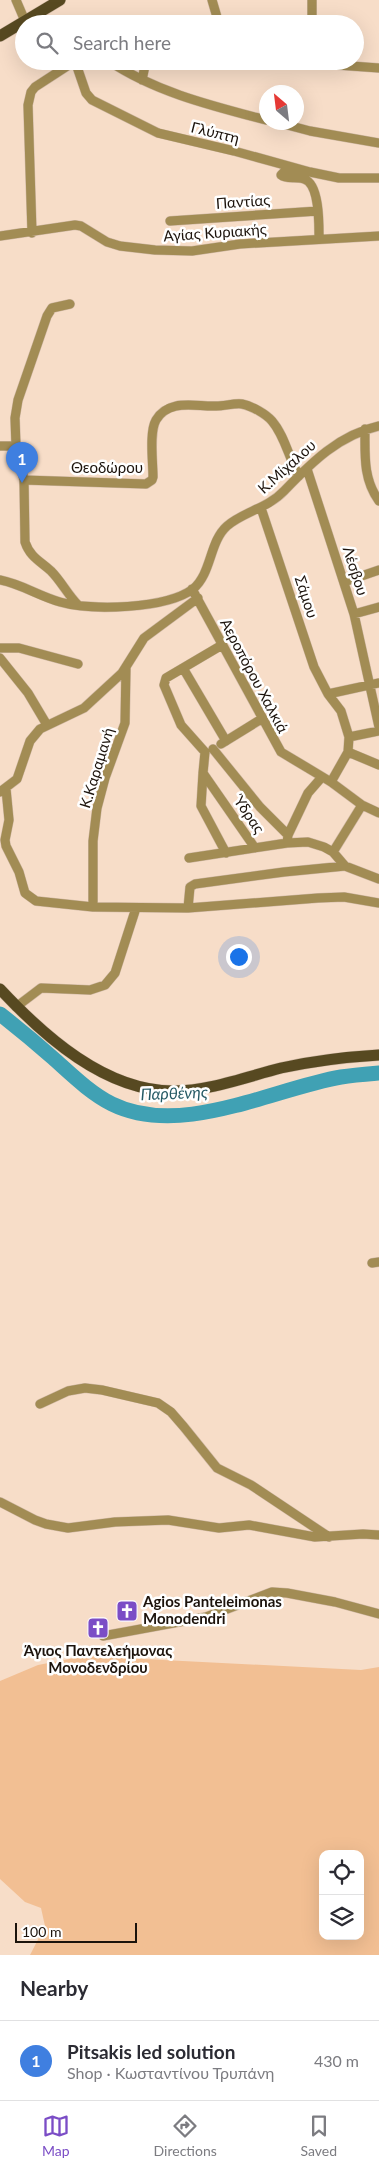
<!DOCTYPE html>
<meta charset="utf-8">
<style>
:root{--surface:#fff;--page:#f2f2f3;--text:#2b2b33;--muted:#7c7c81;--line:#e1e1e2;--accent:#7b4dc6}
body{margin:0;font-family:Lato,sans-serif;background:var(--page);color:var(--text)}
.controls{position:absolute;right:15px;bottom:15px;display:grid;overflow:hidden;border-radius:10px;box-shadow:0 5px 20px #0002}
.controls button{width:45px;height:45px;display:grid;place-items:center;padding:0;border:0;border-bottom:1px solid var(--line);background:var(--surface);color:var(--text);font:25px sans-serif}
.compass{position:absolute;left:259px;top:85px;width:45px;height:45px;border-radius:50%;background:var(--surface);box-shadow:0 5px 20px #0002;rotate:332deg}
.scale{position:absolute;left:15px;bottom:12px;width:122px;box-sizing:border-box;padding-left:5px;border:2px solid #1c130c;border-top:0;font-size:14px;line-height:18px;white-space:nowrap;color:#1c130c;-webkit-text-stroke:4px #fff;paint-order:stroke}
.you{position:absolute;left:238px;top:956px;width:18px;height:18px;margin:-12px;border:4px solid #fff;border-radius:50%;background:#1a73e8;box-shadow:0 0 0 8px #1a73e833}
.badge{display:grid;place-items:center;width:32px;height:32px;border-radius:50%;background:var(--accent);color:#fff;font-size:16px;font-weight:700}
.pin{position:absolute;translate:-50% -41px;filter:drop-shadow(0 1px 2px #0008)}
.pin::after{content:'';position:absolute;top:26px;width:18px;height:15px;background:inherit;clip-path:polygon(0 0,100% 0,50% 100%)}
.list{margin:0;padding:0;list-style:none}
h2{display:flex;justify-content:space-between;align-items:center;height:65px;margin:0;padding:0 20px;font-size:21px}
h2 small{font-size:16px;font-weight:400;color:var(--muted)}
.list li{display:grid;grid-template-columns:32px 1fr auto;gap:15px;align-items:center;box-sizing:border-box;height:80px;padding:0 20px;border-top:1px solid var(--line)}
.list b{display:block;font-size:19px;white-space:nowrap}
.list p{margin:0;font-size:16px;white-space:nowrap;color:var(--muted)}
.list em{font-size:16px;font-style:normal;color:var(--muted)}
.icon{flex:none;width:28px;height:28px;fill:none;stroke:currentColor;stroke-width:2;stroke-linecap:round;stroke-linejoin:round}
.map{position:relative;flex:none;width:379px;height:1955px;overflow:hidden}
.search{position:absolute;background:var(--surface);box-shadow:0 5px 20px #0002;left:15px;right:15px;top:15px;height:55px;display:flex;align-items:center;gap:12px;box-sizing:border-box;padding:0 18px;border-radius:28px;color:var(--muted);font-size:19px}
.sheet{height:145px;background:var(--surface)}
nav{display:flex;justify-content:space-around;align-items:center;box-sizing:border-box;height:70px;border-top:1px solid var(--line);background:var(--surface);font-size:14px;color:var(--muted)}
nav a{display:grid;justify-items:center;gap:2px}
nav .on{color:var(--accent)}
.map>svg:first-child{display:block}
.green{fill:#f2bf93;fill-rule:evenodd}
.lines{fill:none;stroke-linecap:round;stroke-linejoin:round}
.river{stroke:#40a1b4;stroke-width:15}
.minor-casing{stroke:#d0b9a6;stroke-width:10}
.major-casing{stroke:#d0b9a6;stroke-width:12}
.minor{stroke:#a28c54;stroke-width:9}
.major{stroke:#574921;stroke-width:11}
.labels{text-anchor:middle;stroke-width:5;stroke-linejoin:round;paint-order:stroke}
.street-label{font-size:15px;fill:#1c130c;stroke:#fff}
.poi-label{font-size:15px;font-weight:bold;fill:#1c130c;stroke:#fff;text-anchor:start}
.water-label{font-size:16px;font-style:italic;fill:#235863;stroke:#fff}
</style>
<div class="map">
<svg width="379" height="1955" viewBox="0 0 379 1955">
<rect width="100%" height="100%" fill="#f7ddc8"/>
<path class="green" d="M 85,1656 L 361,1670 L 379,1667 L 379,1955 L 30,1955 L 45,1926 L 41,1908 L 25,1902 L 0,1879 L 0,1681 L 38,1665 ZM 323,1854 L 360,1854 L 360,1936 L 323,1936 Z"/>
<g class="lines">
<path class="river" d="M 0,1014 C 18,1028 36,1043 53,1058 C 71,1074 90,1093 112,1104 C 181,1138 272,1089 341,1077 C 354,1075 367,1074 379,1073"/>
<g class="minor-casing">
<path id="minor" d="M 16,0 L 25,21
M 212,0 L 219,24
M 312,24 L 312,0
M 109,61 C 155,92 213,106 266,120
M 281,61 L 379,68
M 142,80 L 146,61
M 276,122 L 310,131 L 379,143
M 300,172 L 284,172 L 281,175 C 287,180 296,176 304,179 C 320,184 319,226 319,239
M 170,221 L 318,211
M 32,233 L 28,105 L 31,92 L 35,87 L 75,61 L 86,93 L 92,100 L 158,133 L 234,151 L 310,172 L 339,178 L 379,178
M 0,236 L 75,225 L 81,226 L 107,242 L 120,246 L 155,250 L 192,251 L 240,244 L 379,236
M 70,304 L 52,308 L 47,316 L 18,400 L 15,418 L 16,446 L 24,480 L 25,542 C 30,557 40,561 51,571 C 61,581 68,595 78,605
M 365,429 C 365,455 363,479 379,501
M 0,446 L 16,446
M 307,469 L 354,614 L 379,727
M 24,480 L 146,484 L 152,480 L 153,477 C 153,462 149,432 156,420 C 169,398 196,407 216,406 C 225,406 234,403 242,404 C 252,406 266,414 272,421 C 285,436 289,459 299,476
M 261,508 L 314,667 L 328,694 L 341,711 L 349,737 L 348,752 L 331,782
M 0,580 C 21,584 39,596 60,602 C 91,611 166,609 193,589 C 212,573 209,542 227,526 C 243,512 268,508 284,491 C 312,462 339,435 379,426
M 344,582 L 379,570
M 192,589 L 281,752 L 331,782 L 362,805 L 379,813
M 354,614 L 379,607
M 222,645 L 166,678 L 164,685 L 181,725 L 205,752 L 203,773 L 255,848
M 0,648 L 19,648 L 78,664
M 0,658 L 28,693 L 47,725
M 183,668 L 226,741
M 328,694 L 379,683
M 349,737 L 379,731
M 221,744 L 263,718
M 213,749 L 260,807 L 288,835 L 287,843
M 348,752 L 379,765
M 203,773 L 201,806 L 226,853
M 6,789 L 9,820 L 5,840 L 6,846 L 19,872 L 25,893 L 36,901 L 93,907 L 188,908 L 190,887 L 195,884 L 284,872 L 345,866 L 379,879
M 0,792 L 17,779 L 30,741 L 40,729 L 84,708 L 122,673 L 144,638 L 198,598
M 288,835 L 308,793 L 322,777
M 333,852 L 362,805
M 189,858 L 287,843 L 308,842 L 324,847 L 333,852 L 345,866
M 93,907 L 93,841 L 97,808 L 105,778 L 125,723 L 126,667
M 188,908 L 318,898 L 344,897 L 379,903
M 16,1007 L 41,988 L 90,990 L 105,985 L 115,973 L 136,908
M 372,1263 L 379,1262
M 40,1404 L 68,1391 L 85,1388 L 102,1390 L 158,1403 L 171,1412 L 184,1427 L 217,1468 L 251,1485 L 329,1537
M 0,1502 L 35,1520 L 46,1524 L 68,1528 L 115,1522 L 168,1520 L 219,1528 L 249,1525 L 315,1537 L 363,1534 L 379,1535
M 103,1636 L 206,1617 L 272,1592 L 287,1593 L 335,1602 L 379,1614"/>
</g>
<g class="major-casing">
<path id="major" d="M 0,36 L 60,0
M 0,989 C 44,1036 105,1091 173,1091 C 209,1091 246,1077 281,1068 C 313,1061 346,1057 379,1055"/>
</g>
<use href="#minor" class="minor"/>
<use href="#major" class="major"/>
</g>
<defs>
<g id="church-square" transform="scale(1.125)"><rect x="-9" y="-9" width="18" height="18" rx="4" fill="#7b4dc6" stroke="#fff"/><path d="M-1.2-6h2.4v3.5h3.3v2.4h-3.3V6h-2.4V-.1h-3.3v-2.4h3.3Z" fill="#fff"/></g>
</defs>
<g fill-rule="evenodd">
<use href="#church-square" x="127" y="1611"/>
<use href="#church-square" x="98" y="1628"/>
</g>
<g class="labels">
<g class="street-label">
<text transform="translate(215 133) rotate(14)" y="5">Γλύπτη</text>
<text transform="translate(243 202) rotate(-4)" y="5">Παντίας</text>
<text transform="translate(215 233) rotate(-4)" y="5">Αγίας Κυριακής</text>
<text transform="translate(287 467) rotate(-42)" y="5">Κ.Μίχαλου</text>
<text x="107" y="473">Θεοδώρου</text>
<text transform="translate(355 571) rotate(72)" y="5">Λέσβου</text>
<text transform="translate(306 597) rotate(72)" y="5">Σάμου</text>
<text transform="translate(254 676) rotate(62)" y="5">Αεροπόρου Χαλκιά</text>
<text transform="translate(97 768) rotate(-73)" y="5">Κ.Καραμανή</text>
<text transform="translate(249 815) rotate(56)" y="5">Ύδρας</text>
</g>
<g class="poi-label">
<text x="143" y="1607">Agios Panteleimonas<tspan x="143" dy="17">Monodendri</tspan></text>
<text x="98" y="1656" text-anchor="middle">Άγιος Παντελεήμονας<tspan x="98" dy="17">Μονοδενδρίου</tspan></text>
</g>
<g class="water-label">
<text transform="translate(174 1093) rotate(-2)" y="6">Παρθένης</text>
</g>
</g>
</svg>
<div class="controls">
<button><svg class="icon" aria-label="locate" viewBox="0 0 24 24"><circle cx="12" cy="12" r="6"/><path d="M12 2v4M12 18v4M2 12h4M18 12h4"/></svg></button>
<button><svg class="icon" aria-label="layers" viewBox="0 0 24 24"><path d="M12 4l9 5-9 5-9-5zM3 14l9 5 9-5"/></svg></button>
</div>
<svg class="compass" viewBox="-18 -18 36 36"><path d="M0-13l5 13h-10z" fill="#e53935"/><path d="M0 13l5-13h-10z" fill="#7c7c81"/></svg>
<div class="scale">100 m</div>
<div class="you"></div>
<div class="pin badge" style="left:22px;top:483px;background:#3f7fe0">1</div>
<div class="search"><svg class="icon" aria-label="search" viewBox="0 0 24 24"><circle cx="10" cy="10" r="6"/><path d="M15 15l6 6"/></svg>Search here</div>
</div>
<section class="sheet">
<h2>Nearby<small></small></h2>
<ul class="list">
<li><span class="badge" style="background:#3f7fe0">1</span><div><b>Pitsakis led solution</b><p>Shop · Κωσταντίνου Τρυπάνη</p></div><em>430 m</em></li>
</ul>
</section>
<nav>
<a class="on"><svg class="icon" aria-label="map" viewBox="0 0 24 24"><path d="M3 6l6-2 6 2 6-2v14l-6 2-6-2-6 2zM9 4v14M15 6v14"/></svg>Map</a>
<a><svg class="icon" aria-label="directions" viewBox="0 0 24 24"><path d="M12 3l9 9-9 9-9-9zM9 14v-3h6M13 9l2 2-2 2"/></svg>Directions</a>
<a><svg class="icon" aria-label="saved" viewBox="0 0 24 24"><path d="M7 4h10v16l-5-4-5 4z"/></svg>Saved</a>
</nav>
